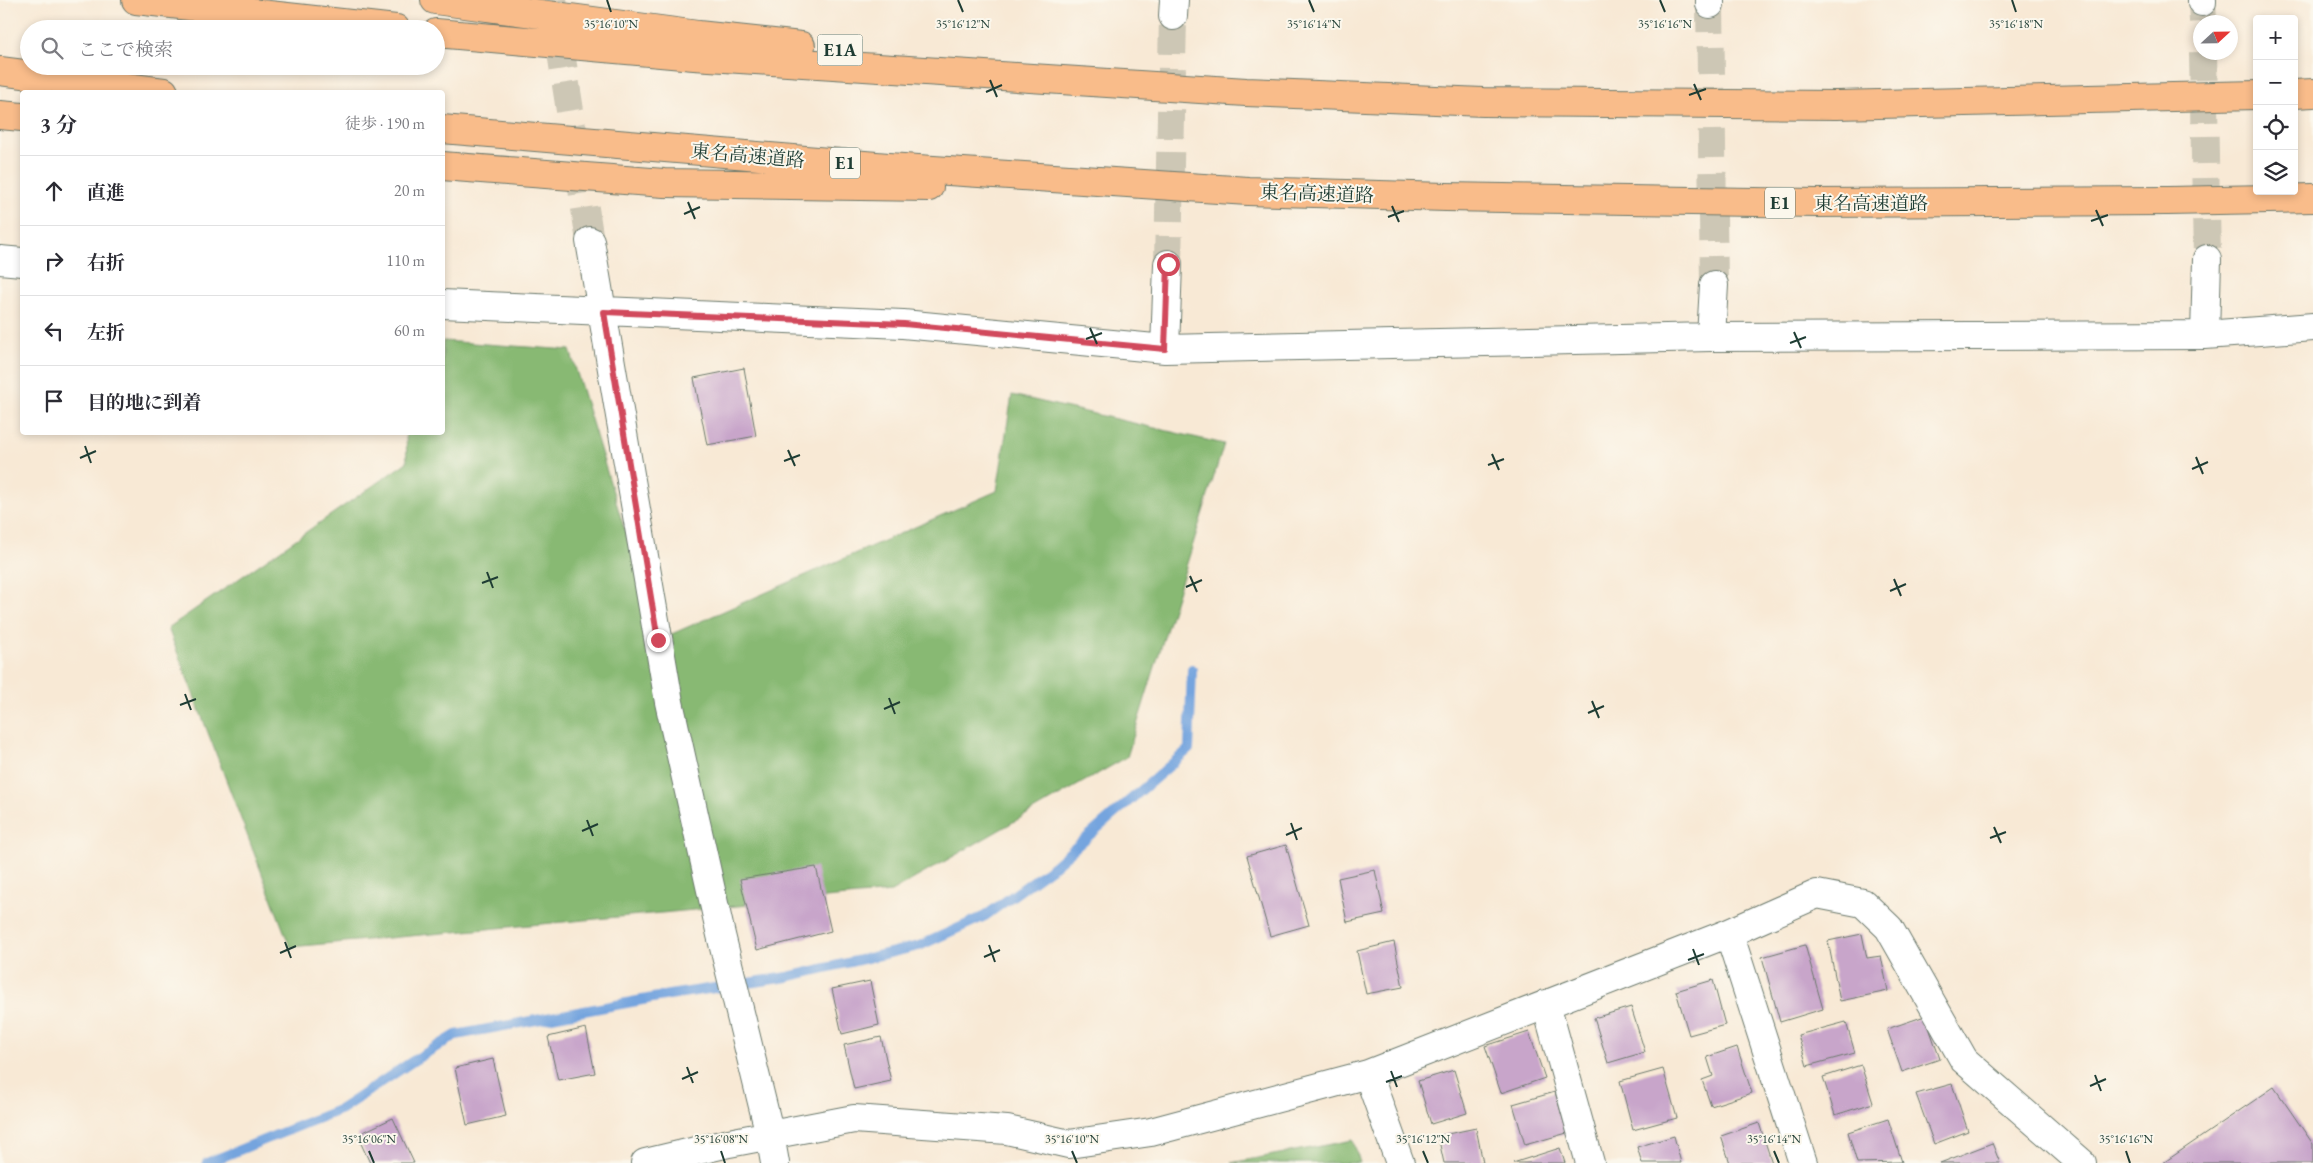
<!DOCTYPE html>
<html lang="ja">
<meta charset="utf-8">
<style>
:root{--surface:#fff;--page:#f2f2f3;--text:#2b2b33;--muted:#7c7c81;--line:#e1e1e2}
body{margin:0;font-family:"EB Garamond","Noto Serif JP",serif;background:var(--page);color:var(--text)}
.controls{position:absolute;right:15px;top:15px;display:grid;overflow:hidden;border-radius:5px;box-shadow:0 2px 8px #0003}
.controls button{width:45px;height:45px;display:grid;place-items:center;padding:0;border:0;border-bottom:1px solid var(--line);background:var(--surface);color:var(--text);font:25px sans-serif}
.compass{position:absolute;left:2193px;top:15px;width:45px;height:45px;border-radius:50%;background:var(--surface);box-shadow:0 2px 8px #0003;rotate:68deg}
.stop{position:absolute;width:15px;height:15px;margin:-11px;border:4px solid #d1495b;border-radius:50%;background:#fff}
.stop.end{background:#d1495b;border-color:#fff;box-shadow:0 1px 5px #0008}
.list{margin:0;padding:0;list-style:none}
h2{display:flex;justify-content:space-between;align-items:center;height:65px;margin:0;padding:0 20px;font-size:21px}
h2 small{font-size:16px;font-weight:400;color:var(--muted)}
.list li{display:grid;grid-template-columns:32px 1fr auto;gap:15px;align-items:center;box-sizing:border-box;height:70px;padding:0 20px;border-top:1px solid var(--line)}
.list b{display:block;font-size:19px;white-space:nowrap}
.list em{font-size:16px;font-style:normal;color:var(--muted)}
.icon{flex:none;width:28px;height:28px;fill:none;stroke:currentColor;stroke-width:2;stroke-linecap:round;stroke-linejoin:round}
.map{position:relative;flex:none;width:2313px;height:1163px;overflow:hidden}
.search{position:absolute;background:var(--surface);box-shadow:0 2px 8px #0003;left:20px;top:20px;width:425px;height:55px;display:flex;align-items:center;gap:12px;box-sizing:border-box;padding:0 18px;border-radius:28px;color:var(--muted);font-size:19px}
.panel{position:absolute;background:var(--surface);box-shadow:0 2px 8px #0003;left:20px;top:90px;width:425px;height:345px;border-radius:5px}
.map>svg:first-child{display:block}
.forest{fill:#88b973;stroke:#547b54}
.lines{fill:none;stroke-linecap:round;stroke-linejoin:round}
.stream{stroke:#74a4de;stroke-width:10}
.building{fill:#c8a5ca}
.street-tunnel{stroke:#cdc7b5;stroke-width:28;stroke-dasharray:28 14;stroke-linecap:butt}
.street-casing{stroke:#6b796c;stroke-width:30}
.highway-casing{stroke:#6b796c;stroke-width:30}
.street{stroke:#fff;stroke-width:28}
.highway{stroke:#f9bc8a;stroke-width:28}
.route{stroke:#d1495b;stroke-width:6}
.ticks{fill:none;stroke:#1f3d34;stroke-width:2}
.labels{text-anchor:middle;stroke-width:4;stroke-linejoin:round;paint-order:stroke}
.shield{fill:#fbf7ec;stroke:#61756b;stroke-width:1}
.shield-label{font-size:18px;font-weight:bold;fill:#1f3d34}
.street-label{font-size:19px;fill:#1f3d34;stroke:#fbf7ec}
.ticks-label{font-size:12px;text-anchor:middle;fill:#1f3d34;stroke:#fbf7ec;stroke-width:4;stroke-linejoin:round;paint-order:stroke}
</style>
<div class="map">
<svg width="2313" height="1163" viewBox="0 0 2313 1163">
<rect width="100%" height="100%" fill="#fbf7ec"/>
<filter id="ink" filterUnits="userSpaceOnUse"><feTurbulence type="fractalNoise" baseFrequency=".02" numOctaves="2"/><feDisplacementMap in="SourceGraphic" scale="10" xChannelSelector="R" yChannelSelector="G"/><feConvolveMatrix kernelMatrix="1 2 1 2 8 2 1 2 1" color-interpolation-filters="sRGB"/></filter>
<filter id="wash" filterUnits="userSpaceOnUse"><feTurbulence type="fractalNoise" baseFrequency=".0096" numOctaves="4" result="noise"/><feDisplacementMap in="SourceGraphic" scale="20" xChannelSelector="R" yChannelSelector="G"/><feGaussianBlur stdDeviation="1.12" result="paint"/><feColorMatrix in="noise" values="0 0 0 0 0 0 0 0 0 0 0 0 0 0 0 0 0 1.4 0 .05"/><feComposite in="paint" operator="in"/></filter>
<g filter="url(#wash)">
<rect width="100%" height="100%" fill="#f8e9d5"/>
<path class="forest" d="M 443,341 L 570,350 L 658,640 L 997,491 L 1012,395 L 1224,444 L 1127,757 L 891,892 L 290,947 L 168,628 L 407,462 L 406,433 L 442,432 Z
M 1353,1140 L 1360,1163 L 1231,1163 Z"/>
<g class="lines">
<path class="stream" d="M 207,1163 L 341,1109 L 413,1061 L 456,1035 L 669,995 L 787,977 L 919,946 L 985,916 L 1054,866 L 1189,749 L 1192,670"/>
</g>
<g id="blocks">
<path class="building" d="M 744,368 L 756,436 L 707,445 L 694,378 Z
M 1286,845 L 1309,925 L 1270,936 L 1247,856 Z
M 816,867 L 831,931 L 757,950 L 740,879 Z
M 1375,870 L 1384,914 L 1347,922 L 1338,878 Z
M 1862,934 L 1867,958 L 1881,956 L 1888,991 L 1840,1001 L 1828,941 Z
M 1394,942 L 1403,987 L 1366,994 L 1357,951 Z
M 1805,945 L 1823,1009 L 1780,1022 L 1762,957 Z
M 1713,980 L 1725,1025 L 1689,1035 L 1676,991 Z
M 870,981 L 879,1025 L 842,1034 L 832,989 Z
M 1631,1007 L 1645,1052 L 1608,1063 L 1594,1018 Z
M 1925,1016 L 1940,1059 L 1902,1072 L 1887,1029 Z
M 1846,1022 L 1855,1053 L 1807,1066 L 1798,1035 Z
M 586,1028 L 595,1073 L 558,1080 L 548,1037 Z
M 1529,1032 L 1545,1078 L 1501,1093 L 1485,1046 Z
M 881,1037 L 891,1081 L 854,1089 L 844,1045 Z
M 1737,1047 L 1752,1093 L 1711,1106 L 1702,1080 L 1713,1076 L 1707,1057 Z
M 493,1059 L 506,1116 L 467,1125 L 455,1068 Z
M 1861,1065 L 1873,1103 L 1835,1115 L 1823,1077 Z
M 1663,1069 L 1677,1118 L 1633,1130 L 1620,1081 Z
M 1454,1070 L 1467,1113 L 1431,1124 L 1418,1081 Z
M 1952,1084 L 1968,1131 L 1934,1144 L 1916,1094 Z
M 2274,1087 L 2313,1144 L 2313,1163 L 2163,1163 Z
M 1555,1092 L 1567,1133 L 1525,1145 L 1513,1104 Z
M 393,1118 L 414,1163 L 370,1163 L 357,1135 Z
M 1888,1119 L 1902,1162 L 1857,1163 L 1848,1132 Z
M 1759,1123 L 1772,1163 L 1730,1163 L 1721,1136 Z
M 1476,1128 L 1483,1163 L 1444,1163 L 1438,1136 Z
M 1674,1136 L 1681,1163 L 1642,1163 L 1637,1147 Z
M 1992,1143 L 2000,1163 L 1940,1163 Z
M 1560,1148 L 1565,1163 L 1513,1163 Z"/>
</g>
</g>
<g filter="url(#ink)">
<use href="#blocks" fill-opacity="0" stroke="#6b796c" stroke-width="1"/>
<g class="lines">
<path class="street-tunnel" d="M 553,0 L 590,241
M 2202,2 L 2203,22
M 1710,4 L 1714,285
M 2203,52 L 2207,259
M 1168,264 L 1173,16"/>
<g class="street-casing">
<path id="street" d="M 2202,0 L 2202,2
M 1710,4 L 1710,0
M 1173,16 L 1174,0
M 590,241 L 669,702 L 721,935 L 770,1135 L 775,1163
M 0,260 L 22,262
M 442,304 L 903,324 L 1165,349 L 1711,337 L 2205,335 L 2313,327
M 2205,335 L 2207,259
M 1711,337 L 1714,285
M 1165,349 L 1168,264
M 1729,933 L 1803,1163
M 1546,1004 L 1590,1163
M 1368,1074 L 1400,1163
M 645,1163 L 729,1143 L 854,1119 L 1007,1130 L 1069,1144 L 1151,1132 L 1368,1074 L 1729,933 L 1817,894 L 1863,903 L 1889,928 L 1964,1060 L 2082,1163"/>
</g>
<g class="highway-casing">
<path id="highway" d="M 136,0 L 396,29
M 435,0 L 698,35 L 801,46
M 436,33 L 694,56 L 1246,92 L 1483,102 L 1836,105 L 2257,95
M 0,71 L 164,92
M 2294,94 L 2313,93
M 0,115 L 22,117
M 442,129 L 888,167 L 1248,191 L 1446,197 L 1816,203 L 2168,201 L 2313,198
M 442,166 L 664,183 L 929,187"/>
</g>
<use href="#street" class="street"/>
<use href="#highway" class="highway"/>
</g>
</g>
<g class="lines" filter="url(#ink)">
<path class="route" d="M 658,640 L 604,312 L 904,324 L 1165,349 L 1168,264"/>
</g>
<path class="ticks" d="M 607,0 L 611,12M 958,0 L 963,12M 1309,0 L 1314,12M 1660,0 L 1665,12M 2012,0 L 2016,12M 990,80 L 997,97M 1694,84 L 1701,100M 986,92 L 1002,85M 1689,95 L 1706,89M 688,202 L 695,219M 1392,206 L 1399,222M 2096,210 L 2103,226M 684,214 L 700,207M 1388,217 L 1404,211M 2091,221 L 2108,215M 1090,328 L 1097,344M 1794,332 L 1801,348M 1086,339 L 1102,333M 1790,343 L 1806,337M 85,446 L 91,463M 788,450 L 795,466M 1492,454 L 1499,470M 2196,457 L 2203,474M 80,458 L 96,451M 784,461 L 800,455M 1488,465 L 1504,459M 2192,469 L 2208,462M 487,572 L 493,588M 1190,576 L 1197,592M 1894,579 L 1901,596M 482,583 L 498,577M 1186,587 L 1202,580M 1890,591 L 1906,584M 185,694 L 191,710M 889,698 L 895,714M 1592,701 L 1599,718M 180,705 L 196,699M 884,709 L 900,702M 1588,713 L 1604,706M 587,820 L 593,836M 1291,823 L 1297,840M 1994,827 L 2001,843M 582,831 L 598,824M 1286,835 L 1302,828M 1990,838 L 2006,832M 285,942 L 291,958M 989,945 L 995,962M 1693,949 L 1699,965M 280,953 L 296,946M 984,957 L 1000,950M 1688,960 L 1704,954M 687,1067 L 693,1083M 1391,1071 L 1397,1087M 2095,1075 L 2101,1091M 682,1079 L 698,1072M 1386,1082 L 1402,1076M 2090,1086 L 2106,1079M 369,1151 L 374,1163M 721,1151 L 725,1163M 1072,1151 L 1077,1163M 1423,1151 L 1428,1163M 1774,1151 L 1779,1163M 2126,1151 L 2130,1163"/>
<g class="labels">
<g class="shield">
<rect x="817.5" y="34.5" width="45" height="31" rx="4"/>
<rect x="830" y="147.5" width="30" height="31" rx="4"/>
<rect x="1765" y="187.5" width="30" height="31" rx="4"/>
</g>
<g class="shield-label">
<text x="840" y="56">E1A</text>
<text x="845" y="169">E1</text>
<text x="1780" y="209">E1</text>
</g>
<g class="street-label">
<text transform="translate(748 155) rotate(5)" y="7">東名高速道路</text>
<text transform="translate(1317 193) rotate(2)" y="7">東名高速道路</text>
<text x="1871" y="210">東名高速道路</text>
</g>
</g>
<g class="ticks-label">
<text x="2016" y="28">35°16'18"N</text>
<text x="611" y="28">35°16'10"N</text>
<text x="963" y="28">35°16'12"N</text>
<text x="1314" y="28">35°16'14"N</text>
<text x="1665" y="28">35°16'16"N</text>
<text x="369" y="1143">35°16'06"N</text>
<text x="721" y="1143">35°16'08"N</text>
<text x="1072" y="1143">35°16'10"N</text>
<text x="1423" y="1143">35°16'12"N</text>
<text x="1774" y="1143">35°16'14"N</text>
<text x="2126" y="1143">35°16'16"N</text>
</g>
</svg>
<div class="controls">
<button>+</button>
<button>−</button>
<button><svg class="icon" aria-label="locate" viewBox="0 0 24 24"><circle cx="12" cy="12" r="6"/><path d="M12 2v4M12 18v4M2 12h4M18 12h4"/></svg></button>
<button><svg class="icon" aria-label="layers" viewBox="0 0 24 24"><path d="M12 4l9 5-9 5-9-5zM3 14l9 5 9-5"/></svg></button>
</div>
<svg class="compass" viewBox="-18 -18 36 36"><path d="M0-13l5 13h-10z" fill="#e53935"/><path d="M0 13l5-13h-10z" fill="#7c7c81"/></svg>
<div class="stop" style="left:1168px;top:264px"></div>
<div class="stop end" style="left:658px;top:640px"></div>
<div class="search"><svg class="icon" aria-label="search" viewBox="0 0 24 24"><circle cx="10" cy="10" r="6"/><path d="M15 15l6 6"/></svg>ここで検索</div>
<section class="panel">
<h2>3 分<small>徒歩 · 190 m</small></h2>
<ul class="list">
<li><svg class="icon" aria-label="ahead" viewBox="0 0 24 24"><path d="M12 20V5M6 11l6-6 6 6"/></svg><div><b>直進</b></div><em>20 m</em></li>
<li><svg class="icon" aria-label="right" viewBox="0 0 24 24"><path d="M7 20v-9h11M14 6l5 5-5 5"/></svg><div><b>右折</b></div><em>110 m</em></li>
<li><svg class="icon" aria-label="left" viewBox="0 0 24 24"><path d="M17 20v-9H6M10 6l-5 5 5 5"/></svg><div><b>左折</b></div><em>60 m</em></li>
<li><svg class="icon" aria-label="arrive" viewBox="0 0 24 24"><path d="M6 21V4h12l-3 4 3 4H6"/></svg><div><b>目的地に到着</b></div></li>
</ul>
</section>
</div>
